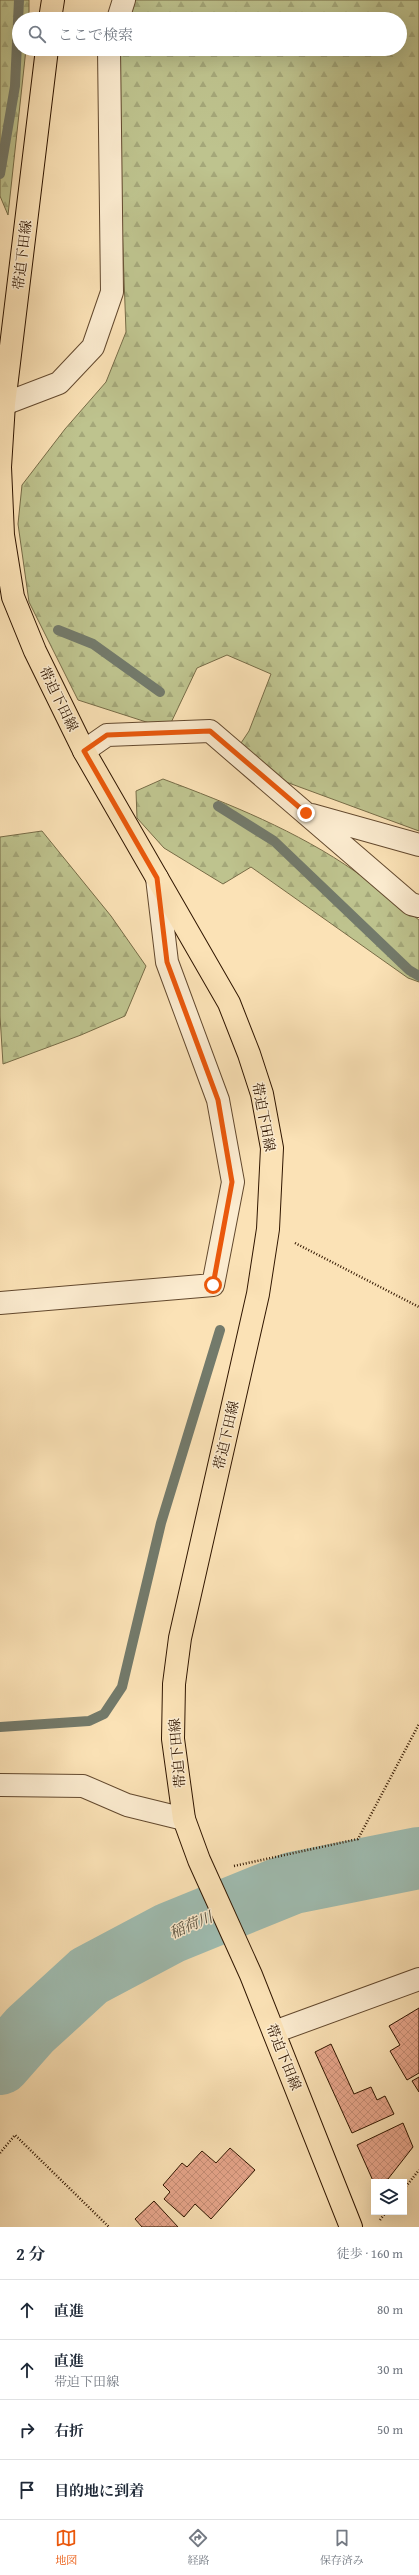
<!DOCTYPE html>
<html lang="ja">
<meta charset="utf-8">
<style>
:root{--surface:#fff;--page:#f2f2f3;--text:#1f2937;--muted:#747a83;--line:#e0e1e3;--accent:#ea580c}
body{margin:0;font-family:"Gentium Book Plus","Noto Serif JP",serif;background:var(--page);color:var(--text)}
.controls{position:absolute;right:12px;bottom:12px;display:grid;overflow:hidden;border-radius:0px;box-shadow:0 4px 16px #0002}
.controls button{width:36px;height:36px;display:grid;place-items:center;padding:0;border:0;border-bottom:1px solid var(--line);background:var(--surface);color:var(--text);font:20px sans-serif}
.stop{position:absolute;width:12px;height:12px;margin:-9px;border:3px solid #ea580c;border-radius:50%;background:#fff}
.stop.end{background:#ea580c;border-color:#fff;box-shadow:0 1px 4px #0008}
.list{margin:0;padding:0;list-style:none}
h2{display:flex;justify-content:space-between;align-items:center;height:52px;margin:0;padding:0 16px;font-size:17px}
h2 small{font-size:13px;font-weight:400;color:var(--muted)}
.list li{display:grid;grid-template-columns:26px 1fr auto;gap:12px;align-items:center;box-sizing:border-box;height:60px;padding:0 16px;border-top:1px solid var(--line)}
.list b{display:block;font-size:15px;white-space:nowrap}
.list p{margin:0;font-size:13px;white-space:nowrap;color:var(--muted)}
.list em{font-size:13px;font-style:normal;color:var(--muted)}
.icon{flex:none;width:22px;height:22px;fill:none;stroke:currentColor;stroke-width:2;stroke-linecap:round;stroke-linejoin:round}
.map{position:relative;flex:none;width:419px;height:2227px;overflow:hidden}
.search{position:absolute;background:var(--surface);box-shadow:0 4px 16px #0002;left:12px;right:12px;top:12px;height:44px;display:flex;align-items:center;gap:10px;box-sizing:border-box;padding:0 14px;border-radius:22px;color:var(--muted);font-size:15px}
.sheet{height:292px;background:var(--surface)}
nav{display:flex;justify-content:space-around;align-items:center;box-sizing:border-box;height:56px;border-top:1px solid var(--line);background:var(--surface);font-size:11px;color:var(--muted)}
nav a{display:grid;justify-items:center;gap:2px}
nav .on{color:var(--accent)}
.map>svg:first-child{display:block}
.forest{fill:url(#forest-firs);stroke:#776c47}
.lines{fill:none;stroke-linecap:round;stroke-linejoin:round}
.stream{stroke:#737a6b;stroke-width:10}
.river{stroke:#9fbdb2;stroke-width:62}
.building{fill:url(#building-cross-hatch);stroke:#301600}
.minor-casing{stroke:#63492e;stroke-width:24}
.major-casing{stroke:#301600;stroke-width:24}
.path{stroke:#301600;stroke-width:2.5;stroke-dasharray:1 2;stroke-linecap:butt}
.minor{stroke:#fcecd0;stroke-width:22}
.major{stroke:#fbe2b6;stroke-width:22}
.route{stroke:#ea580c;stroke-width:5}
.labels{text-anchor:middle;stroke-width:3;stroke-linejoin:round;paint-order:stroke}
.street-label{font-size:14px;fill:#301600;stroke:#fcecd0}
.water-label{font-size:15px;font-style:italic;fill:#57503e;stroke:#fcecd0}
</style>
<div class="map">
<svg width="419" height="2227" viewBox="0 0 419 2227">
<defs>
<pattern id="forest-firs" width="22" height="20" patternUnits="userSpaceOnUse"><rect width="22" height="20" fill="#bec38e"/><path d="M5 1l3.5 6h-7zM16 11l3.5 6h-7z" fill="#a4a779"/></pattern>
<pattern id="building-cross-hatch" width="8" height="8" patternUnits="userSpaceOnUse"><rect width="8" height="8" fill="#e8a78d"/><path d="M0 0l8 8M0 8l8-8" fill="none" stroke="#c78f78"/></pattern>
</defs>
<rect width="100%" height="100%" fill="#fbe2b6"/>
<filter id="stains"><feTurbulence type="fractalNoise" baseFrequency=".005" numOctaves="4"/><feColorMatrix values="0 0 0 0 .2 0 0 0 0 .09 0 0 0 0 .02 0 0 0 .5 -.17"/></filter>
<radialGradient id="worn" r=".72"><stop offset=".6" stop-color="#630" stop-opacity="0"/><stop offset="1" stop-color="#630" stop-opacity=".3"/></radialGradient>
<path class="forest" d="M 0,0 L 29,0 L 29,19 L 19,19 L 19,49 L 26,49 L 8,215 L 0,196 Z
M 124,0 L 419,0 L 419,831 L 229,761 L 249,731 L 271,674 L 227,655 L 197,668 L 168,729 L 78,700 L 29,602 L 18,524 L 22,485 L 65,429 L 106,382 L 126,332 L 119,141 L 120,49 L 400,49 L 400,19 L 121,19 Z
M 163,779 C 230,804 297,831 356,872 C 378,887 398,904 419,920 L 419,982 L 408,978 L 251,867 L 223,884 L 164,848 L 137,818 L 136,791 Z
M 42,831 L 111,916 L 146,966 L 125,1016 L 81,1035 L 3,1064 L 0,1016 L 0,837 Z"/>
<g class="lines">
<path class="stream" d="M 0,174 L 15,86 L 19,0
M 58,630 L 93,644 L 160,692
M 218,806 L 274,841 L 409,970 L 419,976
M 0,1727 L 89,1721 L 104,1714 L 122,1687 L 161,1523 L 220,1330"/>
<path class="river" d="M 0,2064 L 30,2030 L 89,1976 L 170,1933 L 293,1883 L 419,1858"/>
</g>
<path class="building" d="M 419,2008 L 419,2073 L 407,2080 L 390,2051 L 400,2045 L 389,2026 Z
M 331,2044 L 354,2094 L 371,2087 L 377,2100 L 385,2096 L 394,2114 L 352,2133 L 315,2052 Z
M 419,2077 L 419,2092 L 412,2081 Z
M 403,2123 L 413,2147 L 388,2179 L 374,2183 L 357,2145 Z
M 230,2148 L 255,2170 L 211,2219 L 195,2204 L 184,2217 L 164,2199 L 170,2192 L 163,2185 L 182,2163 L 187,2167 L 202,2151 L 216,2163 Z
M 154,2201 L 178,2227 L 142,2227 L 135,2219 Z"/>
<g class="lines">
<g class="minor-casing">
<path id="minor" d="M 118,19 L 124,0
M 4,404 L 59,383 L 93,347 L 112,292 L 109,49
M 84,751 L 107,735 L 210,731 L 411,904 L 419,906
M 312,815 L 419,845
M 0,1303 L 213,1285 L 233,1182 L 218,1100 L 167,962 L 157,878
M 0,1785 L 83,1786 L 127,1805 L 184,1819
M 274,2032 L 419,1979"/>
</g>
<g class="major-casing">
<path id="major" d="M 50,19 L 53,0
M 47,49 L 4,404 L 0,467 L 3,535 L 13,597 L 35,651 L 84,751 L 229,1003 L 249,1054 L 262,1094 L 272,1148 L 268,1229 L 258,1294 L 180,1638 L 174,1684 L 173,1739 L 184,1819 L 199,1860 L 251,1975 L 351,2227"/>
</g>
<path class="path" d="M 295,1243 L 419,1307
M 234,1866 L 358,1839 L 419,1724
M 0,2153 L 15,2135 L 109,2227
M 404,2189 L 419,2170
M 380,2220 L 386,2212"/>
<use href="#minor" class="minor"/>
<use href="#major" class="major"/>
</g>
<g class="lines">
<path class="route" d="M 213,1285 L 232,1182 L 218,1100 L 167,962 L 157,878 L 84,751 L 107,735 L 210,731 L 306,813"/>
</g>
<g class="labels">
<g class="street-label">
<text transform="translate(22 255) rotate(-83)" y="5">帯迫下田線</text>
<text transform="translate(59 699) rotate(64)" y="5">帯迫下田線</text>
<text transform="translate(264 1117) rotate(79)" y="5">帯迫下田線</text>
<text transform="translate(226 1435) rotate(-77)" y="5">帯迫下田線</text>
<text transform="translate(177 1753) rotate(-95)" y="5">帯迫下田線</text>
<text transform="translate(284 2057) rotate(68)" y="5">帯迫下田線</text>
</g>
<g class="water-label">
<text transform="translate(191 1925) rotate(-23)" y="5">稲荷川</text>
</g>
</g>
<rect width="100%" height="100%" filter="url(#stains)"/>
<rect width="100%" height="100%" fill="url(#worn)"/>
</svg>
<div class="controls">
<button><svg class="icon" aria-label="layers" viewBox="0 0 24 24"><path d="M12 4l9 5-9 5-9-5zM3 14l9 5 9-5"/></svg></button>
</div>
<div class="stop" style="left:213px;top:1285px"></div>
<div class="stop end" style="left:306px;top:813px"></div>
<div class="search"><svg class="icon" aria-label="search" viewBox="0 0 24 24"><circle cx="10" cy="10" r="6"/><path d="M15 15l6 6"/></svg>ここで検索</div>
</div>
<section class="sheet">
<h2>2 分<small>徒歩 · 160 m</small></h2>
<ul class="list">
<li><svg class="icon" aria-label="ahead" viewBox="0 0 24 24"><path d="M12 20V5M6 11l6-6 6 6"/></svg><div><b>直進</b></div><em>80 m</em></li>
<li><svg class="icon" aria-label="ahead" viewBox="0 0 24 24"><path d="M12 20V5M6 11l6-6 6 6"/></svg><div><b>直進</b><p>帯迫下田線</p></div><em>30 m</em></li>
<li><svg class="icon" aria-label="right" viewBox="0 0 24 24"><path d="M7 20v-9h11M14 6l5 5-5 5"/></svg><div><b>右折</b></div><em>50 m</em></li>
<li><svg class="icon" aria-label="arrive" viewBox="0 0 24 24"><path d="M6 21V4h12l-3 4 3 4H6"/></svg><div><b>目的地に到着</b></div></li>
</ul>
</section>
<nav>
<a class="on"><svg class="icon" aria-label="map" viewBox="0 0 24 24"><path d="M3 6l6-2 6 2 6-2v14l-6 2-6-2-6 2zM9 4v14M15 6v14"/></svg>地図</a>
<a><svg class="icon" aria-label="directions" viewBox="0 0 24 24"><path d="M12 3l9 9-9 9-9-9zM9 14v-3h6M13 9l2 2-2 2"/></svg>経路</a>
<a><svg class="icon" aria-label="saved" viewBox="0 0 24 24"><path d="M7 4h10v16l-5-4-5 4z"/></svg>保存済み</a>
</nav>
